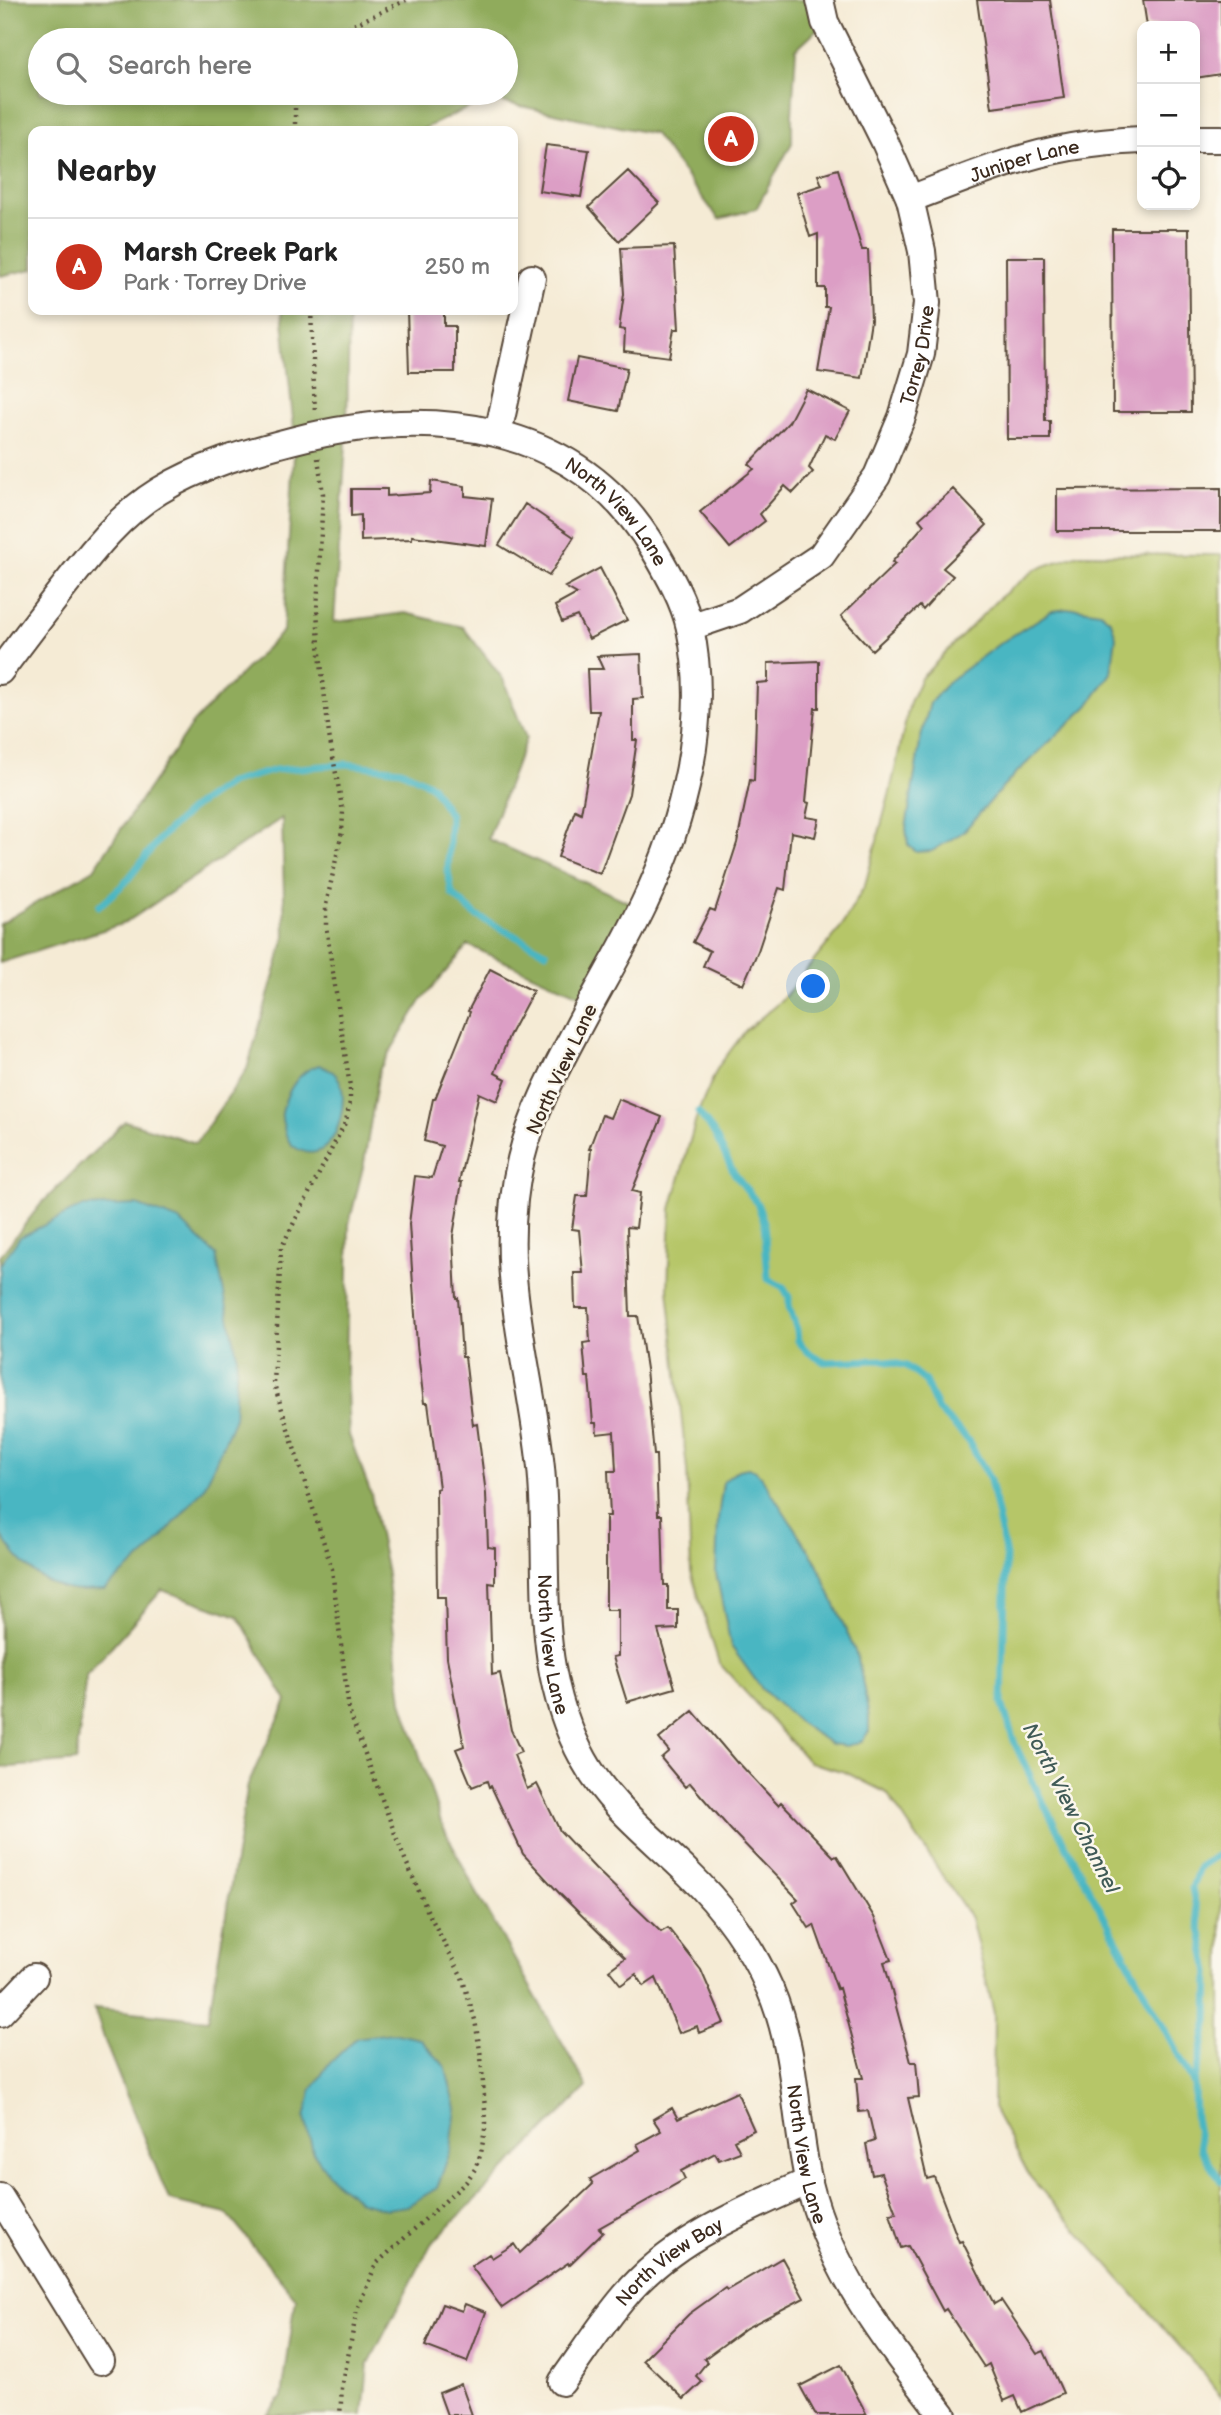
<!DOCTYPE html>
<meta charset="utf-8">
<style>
:root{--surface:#fff;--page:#f6f6f6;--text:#222;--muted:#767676;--line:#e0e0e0;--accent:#c8321e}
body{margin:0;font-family:"Balsamiq Sans",sans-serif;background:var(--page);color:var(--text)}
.controls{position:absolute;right:21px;top:21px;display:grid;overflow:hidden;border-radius:14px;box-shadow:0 4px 10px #0003}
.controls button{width:63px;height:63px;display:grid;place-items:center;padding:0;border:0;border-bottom:2px solid var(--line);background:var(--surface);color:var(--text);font:35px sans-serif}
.you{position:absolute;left:814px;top:987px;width:24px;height:24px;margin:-18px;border:5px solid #fff;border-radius:50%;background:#1a73e8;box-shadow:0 0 0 10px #1a73e833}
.badge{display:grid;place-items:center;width:46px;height:46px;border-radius:50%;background:var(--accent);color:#fff;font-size:23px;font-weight:700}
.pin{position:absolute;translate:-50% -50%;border:4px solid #fff;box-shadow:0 2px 7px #0006}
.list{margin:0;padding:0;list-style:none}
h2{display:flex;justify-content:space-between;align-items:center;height:91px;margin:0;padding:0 28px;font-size:30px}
h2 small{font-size:23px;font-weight:400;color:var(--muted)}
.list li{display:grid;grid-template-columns:46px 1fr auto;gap:21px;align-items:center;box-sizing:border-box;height:98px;padding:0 28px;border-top:2px solid var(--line)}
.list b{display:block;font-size:26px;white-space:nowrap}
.list p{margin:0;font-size:23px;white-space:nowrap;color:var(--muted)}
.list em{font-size:23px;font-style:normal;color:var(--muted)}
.icon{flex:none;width:38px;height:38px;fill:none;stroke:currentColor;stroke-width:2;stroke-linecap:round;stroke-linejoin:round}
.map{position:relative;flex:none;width:1221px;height:2415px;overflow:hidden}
.search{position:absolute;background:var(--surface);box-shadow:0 4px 10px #0003;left:28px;top:28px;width:490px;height:77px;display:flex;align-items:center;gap:18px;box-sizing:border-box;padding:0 24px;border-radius:38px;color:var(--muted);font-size:26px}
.panel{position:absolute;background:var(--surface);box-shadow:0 4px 10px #0003;left:28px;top:126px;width:490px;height:189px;border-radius:14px}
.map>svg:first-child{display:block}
.green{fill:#b6c668;stroke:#787843;stroke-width:2}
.forest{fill:#90ab5c;stroke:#666a3d;stroke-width:2;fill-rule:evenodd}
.water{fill:#48b6c2;stroke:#427070;stroke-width:2}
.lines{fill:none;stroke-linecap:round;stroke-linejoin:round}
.stream{stroke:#48b6c2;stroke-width:7}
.building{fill:#dc9ec5}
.street-casing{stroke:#574739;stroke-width:30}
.path{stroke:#574739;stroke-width:4.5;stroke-dasharray:2 5;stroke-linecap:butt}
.street{stroke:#fff;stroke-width:26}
.labels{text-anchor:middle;stroke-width:5;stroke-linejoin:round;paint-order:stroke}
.street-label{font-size:19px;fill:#3b2a1e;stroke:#fbf7ec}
.water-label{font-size:21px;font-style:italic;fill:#405b57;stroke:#fbf7ec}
</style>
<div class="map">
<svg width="1221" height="2415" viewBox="0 0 1221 2415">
<rect width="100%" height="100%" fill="#fbf7ec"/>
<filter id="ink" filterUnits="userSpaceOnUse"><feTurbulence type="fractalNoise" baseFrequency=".0143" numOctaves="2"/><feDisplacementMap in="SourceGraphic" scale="14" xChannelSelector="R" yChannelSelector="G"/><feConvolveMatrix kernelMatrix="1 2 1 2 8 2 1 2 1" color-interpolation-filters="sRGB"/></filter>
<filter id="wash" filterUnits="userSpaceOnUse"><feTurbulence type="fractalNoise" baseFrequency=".00686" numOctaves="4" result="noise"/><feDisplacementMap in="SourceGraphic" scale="28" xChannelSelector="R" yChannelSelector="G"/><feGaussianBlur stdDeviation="1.57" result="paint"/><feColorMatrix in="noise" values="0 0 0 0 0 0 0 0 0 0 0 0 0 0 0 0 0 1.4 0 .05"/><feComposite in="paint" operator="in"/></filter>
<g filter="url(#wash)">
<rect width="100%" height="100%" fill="#f5ebd5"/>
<path class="green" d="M 1079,554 L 1221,555 L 1221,2397 L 1204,2374 L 1030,2177 L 993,2108 L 994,2013 L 971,1918 L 887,1793 L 845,1772 L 809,1762 L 719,1663 L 691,1572 L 687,1470 L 668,1289 L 671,1209 L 698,1112 L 718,1067 L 746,1030 L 781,1001 L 840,929 L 865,885 L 890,792 L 910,702 L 921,678 L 997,600 L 1036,569 Z"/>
<path class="forest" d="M 0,0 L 820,0 L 825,22 L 796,49 L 792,115 L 792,143 L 756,209 L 719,219 L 654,134 L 487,99 L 419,131 L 33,131 L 33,269 L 0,276 ZM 40,40 L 506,40 L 506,93 L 40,93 Z
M 282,310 L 349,310 L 347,429 L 334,622 L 405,613 L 463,627 L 503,679 L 526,738 L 488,839 L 642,908 L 592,1001 L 468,945 L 421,1001 L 379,1070 L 364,1163 L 349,1224 L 346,1368 L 349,1435 L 371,1494 L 387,1574 L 402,1701 L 441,1822 L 473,1886 L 587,2087 L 431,2244 L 368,2365 L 363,2415 L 267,2415 L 282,2397 L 296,2298 L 227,2214 L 169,2200 L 107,2047 L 94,2008 L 208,2020 L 248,1784 L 287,1701 L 238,1616 L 162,1590 L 86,1675 L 76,1761 L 0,1768 L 0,1256 L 41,1204 L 125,1121 L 196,1143 L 247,1069 L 285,937 L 282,818 L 125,923 L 0,963 L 0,924 L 94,869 L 192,724 L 283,631 L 295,440 Z"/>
<path class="water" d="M 1076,608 L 1100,612 L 1111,621 L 1116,637 L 1111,673 L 1088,706 L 1014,775 L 963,832 L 932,851 L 916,852 L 908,845 L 906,828 L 921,737 L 930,703 L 949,681 L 999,644 L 1052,611 Z
M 319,1065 C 328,1068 336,1072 340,1081 C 347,1099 340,1135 325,1147 C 312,1159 291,1150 286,1135 C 284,1128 281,1120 282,1113 C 286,1092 298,1071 319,1065 Z
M 137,1205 L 180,1221 L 216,1255 L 237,1354 L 234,1420 L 204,1488 L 153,1548 L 104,1590 C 93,1590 81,1592 71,1590 C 40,1585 16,1558 0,1533 L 0,1265 L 20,1237 L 81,1207 Z
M 748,1468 L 756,1471 L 762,1478 L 817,1563 L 858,1658 L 869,1717 L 869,1731 L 862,1741 L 847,1746 L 831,1744 L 797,1721 L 762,1689 L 731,1646 L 716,1573 L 718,1518 L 723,1482 L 738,1470 Z
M 392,2033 L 420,2039 L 445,2066 L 456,2108 L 451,2149 L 437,2188 L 407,2206 L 386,2209 L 361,2202 L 333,2180 L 313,2152 L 305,2118 L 311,2091 L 328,2065 L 356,2038 Z"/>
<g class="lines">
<path class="stream" d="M 99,906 L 125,883 L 161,837 L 191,809 L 229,783 L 275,770 L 346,764 L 401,770 L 431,785 L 450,815 L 448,871 L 452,894 L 477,916 L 546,952
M 698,1112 L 714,1133 L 734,1173 L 757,1203 L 764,1222 L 768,1279 L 783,1287 L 789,1297 L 789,1307 L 797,1330 L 798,1341 L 808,1352 L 824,1362 L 880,1360 L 906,1366 L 925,1381 L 938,1410 L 968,1440 L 990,1480 L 1006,1556 L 1002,1703 L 1015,1744 L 1042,1801 L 1194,2084 L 1195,2117 L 1201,2150 L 1221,2181
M 1194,2084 L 1208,2021 L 1209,1972 L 1192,1888 L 1199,1867 L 1221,1853"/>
</g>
<g id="blocks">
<path class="building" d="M 977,0 L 1050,0 L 1064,98 L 992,108 Z
M 1143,0 L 1221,0 L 1221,74 L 1195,78 L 1195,26 L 1147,26 Z
M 546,145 L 589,150 L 581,197 L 539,191 Z
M 838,169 L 862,250 L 868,250 L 871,320 L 862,378 L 818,372 L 829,307 L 825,307 L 825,288 L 818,288 L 818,234 L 810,237 L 797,193 L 822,185 L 818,175 Z
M 628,171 L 659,203 L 619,241 L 589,207 Z
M 1112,229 L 1189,229 L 1191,412 L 1113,412 Z
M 674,246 L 679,329 L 674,329 L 669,357 L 624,351 L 625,330 L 619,329 L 624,294 L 621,248 Z
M 1006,257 L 1044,257 L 1045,421 L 1050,421 L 1050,439 L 1007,439 Z
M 407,310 L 444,310 L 444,326 L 455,326 L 455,372 L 409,372 Z
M 577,358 L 627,368 L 618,411 L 568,401 Z
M 806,389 L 850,411 L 835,439 L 825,434 L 809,468 L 813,472 L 793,493 L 785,486 L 760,514 L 765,521 L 730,548 L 700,512 L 754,469 L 749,464 L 789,422 Z
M 431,481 L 465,486 L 465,496 L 492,499 L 486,546 L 412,536 L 412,539 L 361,541 L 361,515 L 351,516 L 351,489 L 387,489 L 387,496 L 430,493 Z
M 1221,488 L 1221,531 L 1057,531 L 1057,489 Z
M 953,489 L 987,525 L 943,568 L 953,576 L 923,610 L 920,606 L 872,650 L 841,616 L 895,564 L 892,562 L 924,525 L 919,519 Z
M 525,504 L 574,537 L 549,576 L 499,545 Z
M 600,568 L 627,620 L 589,639 L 577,616 L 562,622 L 555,606 L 577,594 L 565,587 Z
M 641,654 L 643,698 L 633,699 L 633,740 L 637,740 L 629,794 L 600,874 L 558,857 L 575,810 L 581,813 L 599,711 L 589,711 L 587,669 L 603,669 L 597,656 Z
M 819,661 L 819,708 L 815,708 L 806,802 L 809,803 L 806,817 L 819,819 L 815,837 L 791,832 L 785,890 L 779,888 L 758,951 L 743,985 L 703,966 L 710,951 L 693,942 L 710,909 L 715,911 L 737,843 L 750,780 L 754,781 L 757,683 L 768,682 L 768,663 Z
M 490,969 L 533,991 L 509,1036 L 495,1073 L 506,1079 L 497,1101 L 479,1093 L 459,1182 L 462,1182 L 453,1236 L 456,1298 L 458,1298 L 462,1357 L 465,1357 L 473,1425 L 477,1424 L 486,1494 L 488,1547 L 495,1548 L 495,1584 L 489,1583 L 492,1675 L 500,1673 L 511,1730 L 521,1752 L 514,1755 L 527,1789 L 537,1784 L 560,1831 L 595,1868 L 661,1932 L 668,1928 L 701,1970 L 724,2023 L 699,2033 L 697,2026 L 679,2033 L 656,1978 L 644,1986 L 636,1974 L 621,1985 L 609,1970 L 625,1958 L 561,1895 L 523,1854 L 491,1786 L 489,1787 L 487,1781 L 472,1787 L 456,1749 L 464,1746 L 447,1658 L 445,1597 L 437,1597 L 436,1489 L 439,1488 L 428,1403 L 424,1403 L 417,1345 L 409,1224 L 415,1176 L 432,1178 L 442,1146 L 424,1141 L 433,1099 L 435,1099 L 470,1012 L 468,1011 Z
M 618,1099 L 662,1117 L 632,1191 L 640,1193 L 636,1228 L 627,1227 L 630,1316 L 638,1316 L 646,1369 L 654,1455 L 656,1455 L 658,1515 L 662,1515 L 664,1585 L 668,1585 L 668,1610 L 678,1610 L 678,1629 L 658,1630 L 675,1688 L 627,1702 L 613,1657 L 618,1656 L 618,1610 L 606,1610 L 606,1516 L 610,1516 L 608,1471 L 616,1471 L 614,1432 L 597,1434 L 596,1423 L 593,1423 L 589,1377 L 586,1377 L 583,1343 L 590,1342 L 588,1308 L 575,1308 L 574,1273 L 583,1273 L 579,1230 L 572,1229 L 577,1196 L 587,1196 L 591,1149 L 589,1149 L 602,1115 L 610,1118 Z
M 693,1711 L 737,1763 L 738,1762 L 778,1805 L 781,1802 L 834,1857 L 837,1856 L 874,1917 L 891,1960 L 884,1962 L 911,2062 L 916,2062 L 919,2097 L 908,2098 L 927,2179 L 934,2177 L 959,2242 L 962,2241 L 994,2304 L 1001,2300 L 1037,2354 L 1044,2351 L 1063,2393 L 1022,2412 L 1015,2396 L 1004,2401 L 989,2364 L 984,2367 L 946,2309 L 943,2311 L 908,2246 L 901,2248 L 890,2214 L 896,2213 L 881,2173 L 872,2175 L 866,2144 L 875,2141 L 868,2111 L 859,2112 L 856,2078 L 863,2078 L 839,1988 L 837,1989 L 814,1925 L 809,1928 L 793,1903 L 798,1899 L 731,1830 L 690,1783 L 685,1787 L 661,1758 L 669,1751 L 659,1739 Z
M 737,2092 L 754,2130 L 734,2140 L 740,2152 L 719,2160 L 715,2153 L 681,2171 L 685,2179 L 599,2228 L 603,2232 L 569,2265 L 568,2263 L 502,2308 L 471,2266 L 489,2254 L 492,2258 L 514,2244 L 520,2253 L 593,2184 L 590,2179 L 640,2150 L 637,2144 L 661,2131 L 653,2119 L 672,2108 L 678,2119 Z
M 782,2258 L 804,2298 L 746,2328 L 704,2359 L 707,2362 L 696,2376 L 702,2382 L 684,2399 L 643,2360 L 689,2314 L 725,2288 L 727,2290 Z
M 442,2304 L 462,2311 L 465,2304 L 486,2312 L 467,2362 L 425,2346 Z
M 841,2365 L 867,2415 L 816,2415 L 800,2386 Z
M 461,2384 L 472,2415 L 447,2415 L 439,2393 Z"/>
</g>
</g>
<g filter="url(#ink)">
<use href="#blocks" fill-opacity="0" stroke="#574739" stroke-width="2"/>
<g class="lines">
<g class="street-casing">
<g id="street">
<path d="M 1195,139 L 1221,139"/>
<path id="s1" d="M 910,199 C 963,179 1015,157 1071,147 C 1095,143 1119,141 1142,140"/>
<path d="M 498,433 L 532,278"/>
<path id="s2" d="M 690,627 L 740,610 L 821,556 L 877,476 L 902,417 L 921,354 L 927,303 L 922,251 L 910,199 L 884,140 L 825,22 L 820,0"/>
<path id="s3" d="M 0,671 C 20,644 40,618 60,592 C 90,554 117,517 159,491 C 200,466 245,453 291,441 C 428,405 577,419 655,551 C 669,575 684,601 690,628 C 710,720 684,821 644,904 C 626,942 604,979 584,1016 C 560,1061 533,1109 521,1159 C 495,1269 530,1361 541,1468 C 551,1570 531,1665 584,1760 C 610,1807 652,1837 689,1874 C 723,1907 751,1946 770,1989 C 797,2051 794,2118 809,2183 C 831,2273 888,2344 943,2415"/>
<path d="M 0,2013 L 34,1977"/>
<path d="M 0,2197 L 101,2361"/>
<path id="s4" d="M 562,2382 C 583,2353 602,2323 625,2296 C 672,2239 744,2211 809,2181"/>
</g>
</g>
<path class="path" d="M 331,40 L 343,30 L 406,0
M 295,131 L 295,104 L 299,93
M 311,310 L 315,414
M 318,458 L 323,494 L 317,609 L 319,645 L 329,735 L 343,812 L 342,832 L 326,905 L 326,926 L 350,1087 L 350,1102 L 346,1121 L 281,1248 L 274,1384 L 332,1569 L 349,1711 L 401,1850 L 427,1910 L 462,1977 L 475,2020 L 481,2057 L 486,2123 L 481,2153 L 475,2169 L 466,2182 L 376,2264 L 357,2310 L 342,2388 L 340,2415"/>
<use href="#street" class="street"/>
</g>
</g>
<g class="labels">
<g class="street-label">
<text dy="7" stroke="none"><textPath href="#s1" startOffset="121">Juniper Lane</textPath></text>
<text dy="7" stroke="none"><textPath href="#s2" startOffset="376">Torrey Drive</textPath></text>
<text dy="7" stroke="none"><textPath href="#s3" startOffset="738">North View Lane</textPath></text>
<text transform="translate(561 1069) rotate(-65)" y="7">North View Lane</text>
<text dy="7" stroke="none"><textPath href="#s3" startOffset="1936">North View Lane</textPath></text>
<text dy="7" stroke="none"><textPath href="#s3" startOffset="2524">North View Lane</textPath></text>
<text dy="7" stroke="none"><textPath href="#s4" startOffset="163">North View Bay</textPath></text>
</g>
<g class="water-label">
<text transform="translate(1071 1808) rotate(63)" y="7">North View Channel</text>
</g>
</g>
</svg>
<div class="controls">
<button>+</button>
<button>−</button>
<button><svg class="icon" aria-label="locate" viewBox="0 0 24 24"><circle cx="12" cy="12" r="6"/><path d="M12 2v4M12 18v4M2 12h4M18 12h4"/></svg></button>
</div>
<div class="you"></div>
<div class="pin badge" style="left:731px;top:139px">A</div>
<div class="search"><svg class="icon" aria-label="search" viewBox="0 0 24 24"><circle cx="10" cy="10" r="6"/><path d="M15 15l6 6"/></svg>Search here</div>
<section class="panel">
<h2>Nearby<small></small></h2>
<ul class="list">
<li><span class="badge">A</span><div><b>Marsh Creek Park</b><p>Park · Torrey Drive</p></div><em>250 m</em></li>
</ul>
</section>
</div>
